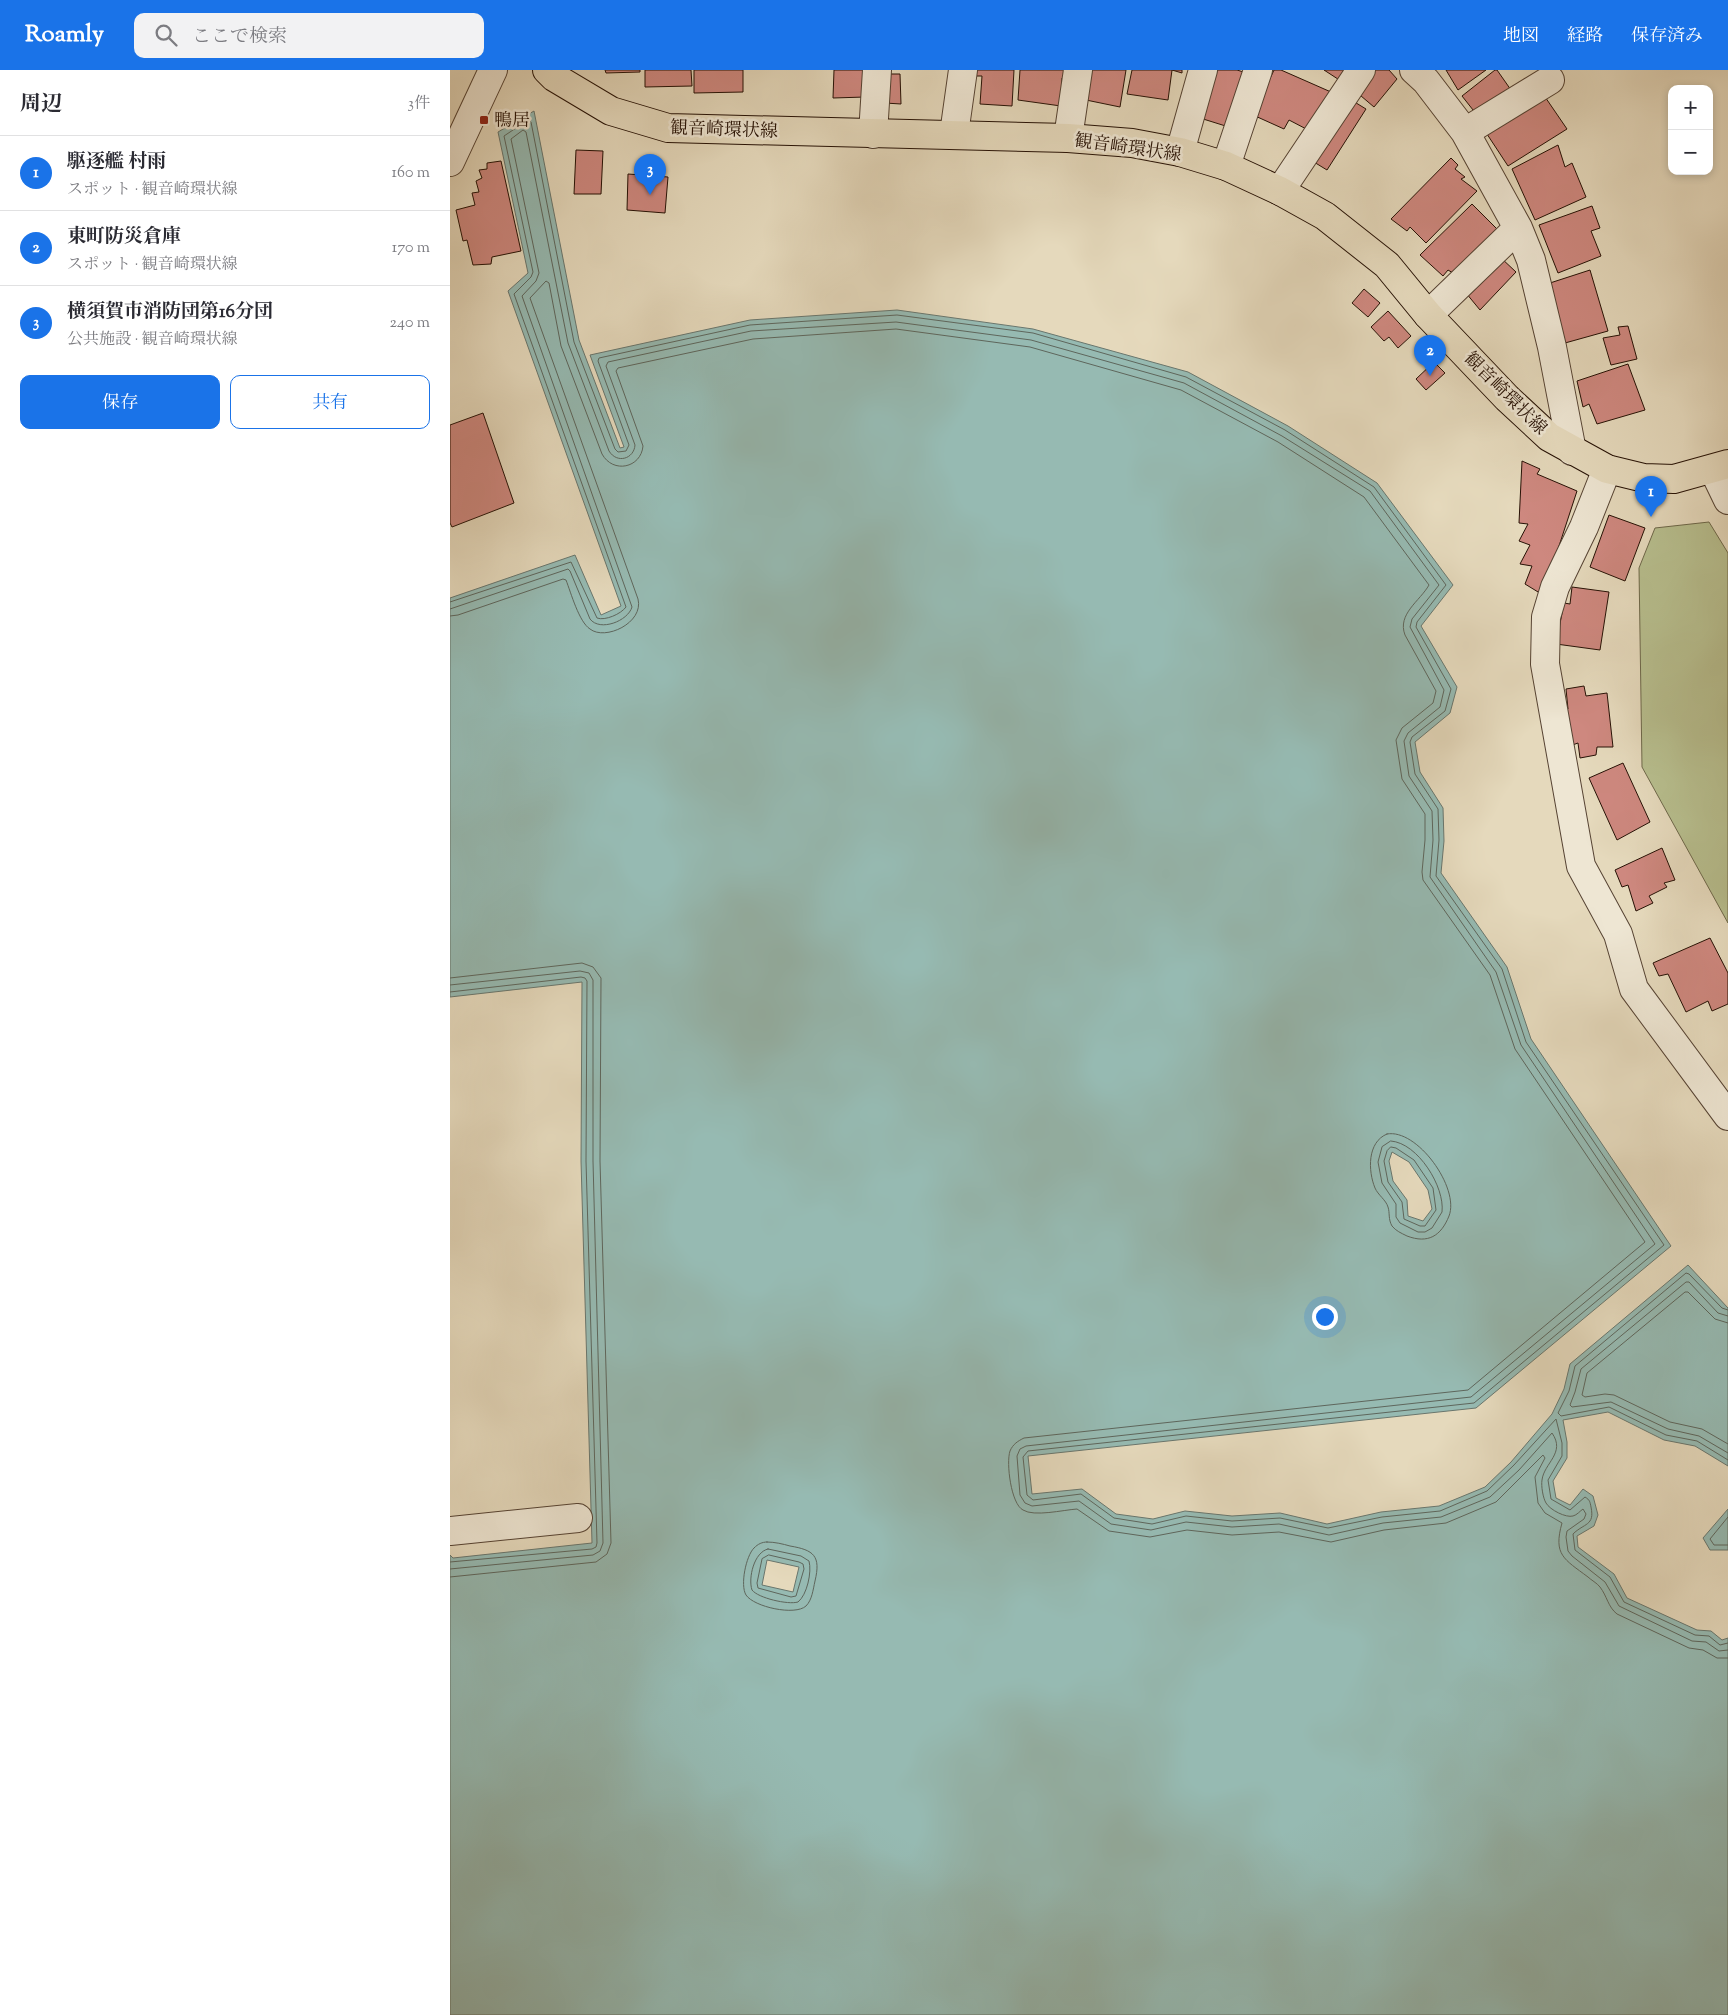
<!DOCTYPE html>
<html lang="ja">
<meta charset="utf-8">
<style>
:root{--surface:#fff;--page:#f2f2f3;--text:#2b2b33;--muted:#7c7c81;--line:#e1e1e2;--accent:#1a73e8}
body{margin:0;font-family:"Sorts Mill Goudy","Noto Serif JP",serif;background:var(--page);color:var(--text)}
.controls{position:absolute;right:15px;top:15px;display:grid;overflow:hidden;border-radius:10px;box-shadow:0 2px 8px #0003}
.controls button{width:45px;height:45px;display:grid;place-items:center;padding:0;border:0;border-bottom:1px solid var(--line);background:var(--surface);color:var(--text);font:25px sans-serif}
.you{position:absolute;left:874px;top:1246px;width:18px;height:18px;margin:-12px;border:4px solid #fff;border-radius:50%;background:#1a73e8;box-shadow:0 0 0 8px #1a73e833}
.badge{display:grid;place-items:center;width:32px;height:32px;border-radius:50%;background:var(--accent);color:#fff;font-size:16px;font-weight:700}
.pin{position:absolute;translate:-50% -41px;filter:drop-shadow(0 1px 2px #0008)}
.pin::after{content:'';position:absolute;top:26px;width:18px;height:15px;background:inherit;clip-path:polygon(0 0,100% 0,50% 100%)}
.list{margin:0;padding:0;list-style:none}
h2{display:flex;justify-content:space-between;align-items:center;height:65px;margin:0;padding:0 20px;font-size:21px}
h2 small{font-size:16px;font-weight:400;color:var(--muted)}
.list li{display:grid;grid-template-columns:32px 1fr auto;gap:15px;align-items:center;box-sizing:border-box;height:75px;padding:0 20px;border-top:1px solid var(--line)}
.list b{display:block;font-size:19px;white-space:nowrap}
.list p{margin:0;font-size:16px;white-space:nowrap;color:var(--muted)}
.list em{font-size:16px;font-style:normal;color:var(--muted)}
.actions{display:flex;gap:10px;padding:15px 20px}
.actions a{flex:1;padding:11px 0;border:1px solid var(--accent);border-radius:10px;text-align:center;font-size:18px;color:var(--accent)}
.actions .main{background:var(--accent);color:#fff}
.icon{flex:none;width:28px;height:28px;fill:none;stroke:currentColor;stroke-width:2;stroke-linecap:round;stroke-linejoin:round}
.map{position:relative;flex:none;width:1278px;height:1945px;overflow:hidden}
header{display:flex;align-items:center;gap:30px;box-sizing:border-box;height:70px;padding:0 25px;background:var(--accent);color:#fff}
header strong{font-size:24px}
nav{display:flex;gap:28px;margin-inline-start:auto;font-size:18px}
.search{width:350px;height:45px;background:var(--page);display:flex;align-items:center;gap:12px;box-sizing:border-box;padding:0 18px;border-radius:10px;color:var(--muted);font-size:19px}
main{display:flex}
aside{flex:1;background:var(--surface)}
.map>svg:first-child{display:block}
.green{fill:#b7be8e;stroke:#6e684a}
.water{fill:#96bab2;stroke:#69766d;fill-rule:evenodd}
.lines{fill:none;stroke-linecap:round;stroke-linejoin:round}
.shore{stroke:#5e665c;stroke-width:1}
.building{fill:#ce887f;stroke:#261105}
.minor-casing{stroke:#564333;stroke-width:30}
.major-casing{stroke:#261105;stroke-width:30}
.minor{stroke:#eee6d3;stroke-width:28}
.major{stroke:#e5d9bc;stroke-width:28}
.poi-dot{fill:#8f2418;stroke:#eee6d3;stroke-width:2}
.labels{text-anchor:middle;stroke-width:5;stroke-linejoin:round;paint-order:stroke}
.poi-label{font-size:18px;fill:#261105;stroke:#eee6d3;text-anchor:start}
.street-label{font-size:18px;fill:#261105;stroke:#eee6d3}
</style>
<header>
<strong>Roamly</strong>
<div class="search"><svg class="icon" aria-label="search" viewBox="0 0 24 24"><circle cx="10" cy="10" r="6"/><path d="M15 15l6 6"/></svg>ここで検索</div>
<nav><a>地図</a><a>経路</a><a>保存済み</a></nav>
</header>
<main>
<aside>
<h2>周辺<small>3件</small></h2>
<ul class="list">
<li><span class="badge">1</span><div><b>駆逐艦 村雨</b><p>スポット · 観音崎環状線</p></div><em>160 m</em></li>
<li><span class="badge">2</span><div><b>東町防災倉庫</b><p>スポット · 観音崎環状線</p></div><em>170 m</em></li>
<li><span class="badge">3</span><div><b>横須賀市消防団第16分団</b><p>公共施設 · 観音崎環状線</p></div><em>240 m</em></li>
</ul>
<div class="actions"><a class="main">保存</a><a>共有</a></div>
</aside>
<div class="map">
<svg width="1278" height="1945" viewBox="0 0 1278 1945">
<rect width="100%" height="100%" fill="#e5d9bc"/>
<filter id="stains"><feTurbulence type="fractalNoise" baseFrequency=".004" numOctaves="4"/><feColorMatrix values="0 0 0 0 .2 0 0 0 0 .09 0 0 0 0 .02 0 0 0 .5 -.17"/></filter>
<radialGradient id="worn" r=".72"><stop offset=".6" stop-color="#630" stop-opacity="0"/><stop offset="1" stop-color="#630" stop-opacity=".3"/></radialGradient>
<path class="green" d="M 1259,452 L 1278,483 L 1278,853 L 1192,697 L 1189,498 L 1205,458 Z"/>
<path class="water" d="M 84,41 L 129,270 L 170,378 L 174,377 L 140,285 L 300,250 L 447,240 L 583,259 L 738,302 L 838,356 L 927,413 L 1003,515 L 971,556 L 1007,617 L 1000,643 L 965,672 L 970,702 L 993,738 L 994,771 L 991,803 L 1057,897 L 1081,969 L 1221,1176 L 1026,1338 L 578,1386 L 582,1424 L 632,1419 L 666,1444 L 703,1449 L 735,1441 L 782,1446 L 830,1443 L 877,1454 L 931,1442 L 989,1436 L 1035,1417 L 1061,1392 L 1102,1344 L 1114,1319 L 1120,1294 L 1238,1195 L 1278,1238 L 1278,1396 L 1245,1376 L 1214,1370 L 1158,1342 L 1113,1350 L 1117,1372 L 1117,1388 L 1103,1411 L 1106,1428 L 1120,1435 L 1133,1419 L 1143,1426 L 1148,1445 L 1144,1456 L 1127,1466 L 1128,1477 L 1164,1504 L 1177,1528 L 1247,1560 L 1261,1561 L 1272,1570 L 1278,1568 L 1278,1945 L 0,1945 L 0,1485 L 3,1488 L 142,1473 L 131,1091 L 132,912 L 0,927 L 0,528 L 125,485 L 151,545 L 171,536 L 58,221 L 78,203 L 48,62 ZM 942,1082 L 959,1092 L 978,1120 L 982,1139 L 973,1151 L 958,1146 L 957,1130 L 943,1111 L 939,1091 ZM 317,1490 L 349,1497 L 343,1522 L 312,1515 Z
M 1278,1439 L 1278,1480 L 1260,1480 L 1253,1468 Z"/>
<g class="lines">
<path class="shore" d="M 0,532 L 121,492 L 147,548 C 155,551 171,544 176,537 L 64,224 L 81,207 L 83,202 L 54,66 L 78,50 L 81,52 L 124,272 L 165,379 L 168,382 L 176,381 L 179,375 L 148,291 L 149,288 L 300,255 L 447,245 L 583,263 L 736,307 L 835,360 L 924,417 L 996,515 L 967,552 L 966,557 L 1001,619 L 995,641 L 962,667 L 960,672 L 965,704 L 988,739 L 989,770 L 986,806 L 1052,899 L 1076,972 L 1214,1175 L 1024,1333 L 578,1381 L 573,1387 L 577,1425 L 583,1430 L 631,1424 L 664,1448 L 702,1454 L 736,1446 L 782,1451 L 830,1448 L 878,1458 L 932,1447 L 990,1441 L 1037,1421 L 1064,1395 L 1106,1349 L 1112,1373 L 1112,1386 L 1098,1410 L 1101,1429 L 1120,1440 L 1135,1427 C 1140,1430 1140,1432 1141,1437 C 1145,1456 1134,1453 1123,1464 L 1125,1480 L 1160,1507 L 1174,1532 L 1245,1565 L 1259,1566 L 1270,1575 L 1278,1573
M 0,539 L 118,499 L 120,501 L 140,549 C 150,562 178,551 182,537 L 72,226 L 86,211 L 89,203 L 61,69 L 73,60 L 76,62 L 118,273 L 159,381 C 167,394 184,389 185,375 L 156,296 L 158,292 L 301,261 L 446,252 L 581,270 L 734,313 L 832,366 L 920,421 L 989,515 L 962,549 L 960,557 L 994,620 L 990,637 L 958,663 L 954,671 L 959,706 L 982,741 L 983,770 L 980,807 L 1046,902 L 1071,975 L 1205,1174 L 1021,1327 L 576,1376 L 570,1379 L 567,1386 L 570,1425 L 575,1433 L 582,1436 L 629,1431 L 661,1454 L 701,1460 L 736,1452 L 782,1457 L 829,1454 L 879,1465 L 933,1453 L 991,1447 L 1040,1427 L 1069,1400 L 1102,1363 C 1116,1383 1094,1393 1092,1410 C 1091,1416 1093,1428 1096,1433 C 1100,1440 1116,1448 1123,1446 C 1127,1445 1130,1441 1133,1439 L 1136,1444 L 1134,1449 L 1117,1461 L 1116,1467 L 1118,1481 L 1122,1486 L 1155,1512 L 1169,1536 L 1242,1571 L 1256,1572 L 1269,1581 L 1278,1580
M 0,546 L 8,545 L 113,509 L 116,510 C 121,523 129,552 140,559 C 155,571 194,553 188,529 L 80,228 L 96,211 L 99,213 L 111,276 L 152,384 C 163,404 191,398 193,376 L 166,301 L 168,298 L 303,269 L 446,259 L 580,277 L 731,320 L 828,372 L 914,427 L 979,515 C 970,531 947,544 955,565 L 986,621 L 983,633 L 952,658 L 946,670 L 952,709 L 975,744 L 975,770 L 972,802 L 973,810 L 1040,905 L 1065,979 L 1195,1172 L 1018,1320 L 574,1368 C 568,1371 563,1374 560,1381 C 556,1393 561,1434 573,1440 C 584,1447 613,1440 627,1439 L 659,1461 L 700,1467 L 737,1460 L 782,1465 L 829,1462 L 881,1472 L 934,1460 L 996,1453 L 1046,1432 L 1093,1385 L 1095,1388 L 1085,1407 L 1088,1433 L 1095,1443 L 1112,1453 C 1103,1485 1114,1489 1138,1507 C 1141,1510 1147,1513 1150,1517 C 1157,1526 1158,1537 1167,1544 L 1239,1578 L 1253,1580 L 1267,1588 L 1278,1588
M 0,908 L 132,893 L 143,897 L 151,908 L 150,1091 L 161,1473 L 157,1484 L 146,1492 L 0,1507
M 0,915 L 130,901 L 139,903 L 143,910 L 143,1091 L 153,1473 L 150,1481 L 143,1485 L 0,1499
M 0,922 L 131,907 L 135,908 L 137,911 L 136,1091 L 147,1473 L 146,1477 L 142,1479 L 0,1492
M 937,1064 C 967,1058 1010,1118 999,1146 C 991,1166 978,1174 957,1166 C 951,1163 946,1161 942,1156 C 938,1149 940,1143 938,1137 C 936,1130 928,1125 925,1118 C 918,1101 917,1072 937,1064 Z
M 941,1071 C 968,1073 995,1117 992,1142 L 982,1158 L 975,1162 L 968,1162 L 950,1153 L 946,1147 L 946,1134 L 932,1113 L 928,1092 L 932,1077 Z
M 941,1077 L 946,1078 L 964,1090 L 983,1118 L 986,1140 L 975,1156 L 970,1156 L 954,1149 L 952,1132 L 938,1112 L 934,1091 L 937,1081 Z
M 1278,1240 L 1272,1238 L 1239,1204 L 1236,1203 L 1125,1296 L 1119,1321 L 1108,1343 L 1111,1346 L 1159,1337 L 1216,1365 L 1247,1371 L 1278,1390
M 1278,1246 L 1268,1243 L 1239,1212 L 1236,1212 L 1131,1299 L 1125,1322 L 1120,1335 L 1122,1337 L 1161,1332 L 1218,1359 L 1249,1366 L 1278,1383
M 1278,1253 L 1265,1249 L 1238,1222 L 1235,1222 L 1137,1303 L 1132,1325 L 1135,1327 L 1155,1324 L 1164,1325 L 1220,1352 L 1252,1359 L 1278,1374
M 1278,1447 L 1260,1469 L 1264,1475 L 1278,1475
M 317,1472 C 325,1472 333,1474 340,1476 C 364,1480 371,1486 365,1511 C 363,1520 362,1530 356,1536 C 345,1546 304,1537 296,1525 C 290,1515 296,1486 304,1478 C 308,1474 312,1472 317,1472 Z
M 318,1479 L 351,1486 L 359,1491 C 362,1502 357,1525 348,1532 C 338,1535 308,1528 302,1520 C 298,1508 304,1482 318,1479 Z
M 319,1485 L 349,1492 L 353,1494 L 354,1499 L 346,1526 L 341,1527 L 308,1518 L 307,1513 L 312,1489 Z"/>
</g>
<path class="building" d="M 155,0 L 190,0 L 190,2 L 156,3 Z
M 195,0 L 241,0 L 242,16 L 195,17 Z
M 244,0 L 293,0 L 293,22 L 244,23 Z
M 384,0 L 417,0 L 415,27 L 383,28 Z
M 520,0 L 564,0 L 562,36 L 530,34 L 532,6 L 519,6 Z
M 570,0 L 617,0 L 616,7 L 612,8 L 611,36 L 568,30 Z
M 641,0 L 676,0 L 670,37 L 636,30 Z
M 682,0 L 732,0 L 732,3 L 722,0 L 718,30 L 677,24 Z
M 766,0 L 787,0 L 800,4 L 782,58 L 750,48 Z
M 824,0 L 831,0 L 881,22 L 862,62 L 839,50 L 834,59 L 803,45 Z
M 874,0 L 903,0 L 894,13 Z
M 924,0 L 939,0 L 947,9 L 924,37 L 904,20 Z
M 996,0 L 1036,0 L 1008,20 Z
M 1045,0 L 1047,0 L 1061,20 L 1027,45 L 1012,26 Z
M 436,4 L 450,4 L 451,34 L 435,33 Z
M 1091,21 L 1117,59 L 1058,96 L 1033,58 Z
M 898,28 L 916,39 L 877,100 L 859,89 Z
M 1108,75 L 1115,97 L 1122,93 L 1136,127 L 1085,150 L 1062,99 Z
M 126,80 L 153,81 L 151,124 L 124,124 Z
M 1001,88 L 1008,95 L 1005,99 L 1015,107 L 1011,109 L 1027,121 L 976,173 L 960,157 L 957,161 L 941,149 Z
M 51,91 L 71,181 L 42,187 L 41,194 L 23,195 L 17,170 L 13,171 L 6,140 L 25,135 L 22,123 L 29,122 L 26,111 L 32,108 L 29,100 L 37,99 L 37,93 Z
M 178,104 L 218,107 L 215,143 L 177,140 Z
M 1022,134 L 1047,159 L 1003,203 L 998,200 L 993,206 L 970,185 Z
M 1142,136 L 1150,158 L 1141,161 L 1151,186 L 1108,203 L 1089,155 Z
M 1050,187 L 1066,202 L 1030,240 L 1016,223 Z
M 1140,200 L 1158,261 L 1115,273 L 1100,213 Z
M 914,219 L 930,233 L 918,247 L 902,233 Z
M 938,241 L 961,266 L 948,278 L 939,267 L 934,271 L 921,257 Z
M 1178,256 L 1187,289 L 1161,295 L 1153,268 L 1170,265 L 1168,257 Z
M 984,292 L 995,303 L 976,320 L 966,309 Z
M 1178,294 L 1195,340 L 1147,354 L 1139,334 L 1133,337 L 1127,311 Z
M 33,343 L 64,433 L 2,457 L 0,453 L 0,355 Z
M 1072,391 L 1090,399 L 1087,404 L 1127,421 L 1093,525 L 1075,514 L 1082,496 L 1070,494 L 1080,475 L 1069,471 L 1078,454 L 1069,453 Z
M 1159,445 L 1195,458 L 1175,511 L 1140,497 Z
M 1122,517 L 1159,522 L 1150,580 L 1106,574 L 1114,533 L 1120,534 Z
M 1134,616 L 1136,626 L 1157,623 L 1163,677 L 1147,677 L 1146,685 L 1130,688 L 1128,673 L 1117,677 L 1113,639 L 1118,639 L 1116,619 Z
M 1173,693 L 1200,752 L 1167,770 L 1139,708 Z
M 1212,778 L 1225,810 L 1214,813 L 1217,817 L 1199,826 L 1203,833 L 1186,841 L 1178,815 L 1172,817 L 1165,800 Z
M 1260,868 L 1278,903 L 1278,934 L 1262,941 L 1258,931 L 1236,942 L 1218,904 L 1209,906 L 1203,893 Z"/>
<g class="lines">
<g class="minor-casing">
<path id="minor" d="M 964,0 L 976,11 L 1015,62 L 1068,158 L 1081,190 L 1102,277 L 1122,381
M 1015,62 L 1100,10
M 423,64 L 427,0
M 504,64 L 513,0
M 618,68 L 628,0
M 730,82 L 753,0
M 0,92 L 43,0
M 776,96 L 808,0
M 830,121 L 911,0
M 978,245 L 1068,158
M 1157,399 L 1134,457 L 1105,517 L 1096,547 L 1095,594 L 1131,796 L 1168,864 L 1184,919 L 1278,1046
M 1263,399 L 1278,430
M 0,1461 L 128,1448"/>
</g>
<g class="major-casing">
<path id="major" d="M 97,0 L 104,7 L 161,41 L 218,58 L 618,68 L 682,73 L 730,82 L 776,96 L 830,121 L 875,146 L 937,195 L 978,245 L 1057,328 L 1099,367 L 1157,399 L 1194,408 L 1224,409 L 1278,394"/>
</g>
<use href="#minor" class="minor"/>
<use href="#major" class="major"/>
</g>
<rect class="poi-dot" x="29" y="45" width="10" height="10" rx="2.5"/>
<g class="labels">
<g class="poi-label">
<text x="44" y="56">鴨居</text>
</g>
<g class="street-label">
<text transform="translate(274 59) rotate(2)" y="6">観音崎環状線</text>
<text transform="translate(678 77) rotate(8)" y="6">観音崎環状線</text>
<text transform="translate(1056 323) rotate(45)" y="6">観音崎環状線</text>
</g>
</g>
<rect width="100%" height="100%" filter="url(#stains)"/>
<rect width="100%" height="100%" fill="url(#worn)"/>
</svg>
<div class="controls">
<button>+</button>
<button>−</button>
</div>
<div class="you"></div>
<div class="pin badge" style="left:1201px;top:447px">1</div>
<div class="pin badge" style="left:980px;top:306px">2</div>
<div class="pin badge" style="left:200px;top:125px">3</div>
</div>
</main>
